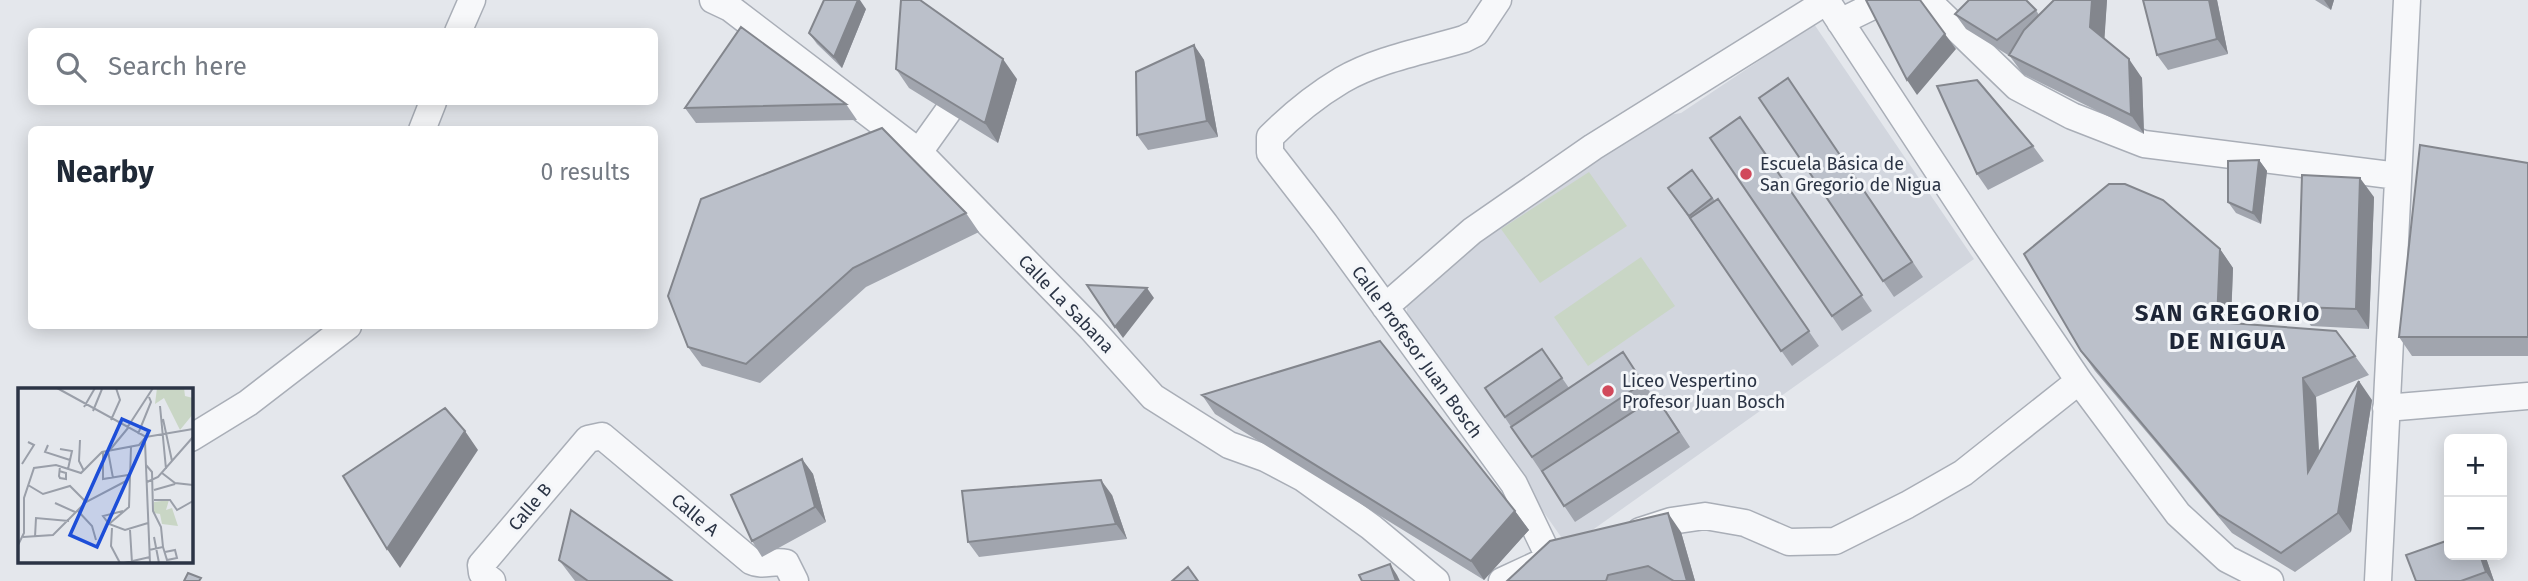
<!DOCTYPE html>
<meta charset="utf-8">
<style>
:root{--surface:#fff;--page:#f6f6f7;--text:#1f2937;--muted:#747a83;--line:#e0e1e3}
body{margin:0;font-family:"Fira Sans",sans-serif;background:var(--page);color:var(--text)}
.controls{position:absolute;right:21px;bottom:21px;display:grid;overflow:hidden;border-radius:10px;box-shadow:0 4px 18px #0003}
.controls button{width:63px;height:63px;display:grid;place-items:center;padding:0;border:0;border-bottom:2px solid var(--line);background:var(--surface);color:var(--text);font:35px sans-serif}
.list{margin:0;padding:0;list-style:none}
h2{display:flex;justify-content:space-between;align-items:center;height:91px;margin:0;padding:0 28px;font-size:30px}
h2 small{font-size:23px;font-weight:400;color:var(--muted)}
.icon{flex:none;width:38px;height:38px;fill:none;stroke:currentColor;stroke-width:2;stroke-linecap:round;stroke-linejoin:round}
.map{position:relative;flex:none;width:2528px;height:581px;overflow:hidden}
.search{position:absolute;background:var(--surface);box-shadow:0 4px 18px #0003;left:28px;top:28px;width:630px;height:77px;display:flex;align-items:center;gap:18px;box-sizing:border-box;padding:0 24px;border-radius:10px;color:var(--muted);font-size:26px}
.panel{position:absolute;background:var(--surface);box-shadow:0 4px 18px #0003;left:28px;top:126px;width:630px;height:203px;border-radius:10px}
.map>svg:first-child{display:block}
.built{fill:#d2d6de}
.grass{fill:#c9d6c5}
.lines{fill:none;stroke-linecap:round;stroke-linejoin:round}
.minor-casing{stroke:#a9aeb7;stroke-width:29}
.minor{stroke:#f7f8fa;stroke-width:26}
.wall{fill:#a1a5ae}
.shaded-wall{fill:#83868d}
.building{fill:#bbc0ca;stroke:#83868d;stroke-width:2}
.poi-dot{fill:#d1495b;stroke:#f4f6f9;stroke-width:2.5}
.labels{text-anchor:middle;stroke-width:6;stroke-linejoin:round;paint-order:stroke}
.poi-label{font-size:18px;fill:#2b3445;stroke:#f4f6f9;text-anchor:start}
.street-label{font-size:18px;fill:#2b3445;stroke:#f4f6f9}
.district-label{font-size:24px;font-weight:bold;letter-spacing:2px;fill:#1d2536;stroke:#f4f6f9}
.inset-road{fill:none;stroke:#9a9fa9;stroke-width:2}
.view{fill:#1d4ed8;fill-opacity:0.15;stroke:#1d4ed8;stroke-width:3.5}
.inset-edge{fill:none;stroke:#2b3445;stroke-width:3.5}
</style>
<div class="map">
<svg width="2528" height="581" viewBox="0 0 2528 581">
<rect width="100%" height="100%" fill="#e4e7ec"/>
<path class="built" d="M 1814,24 L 1974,259 L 1584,536 L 1566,544 L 1407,317 L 1407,301 L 1489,232 L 1663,116 L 1681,113 Z"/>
<path class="grass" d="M 1589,172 L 1627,226 L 1540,283 L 1501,229 Z
M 1641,257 L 1675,306 L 1588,366 L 1554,317 Z"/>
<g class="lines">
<g class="minor-casing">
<path id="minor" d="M 713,0 L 730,8 L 919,152 L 1091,328 L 1153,397 L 1229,445 L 1265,458 L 1303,478 L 1371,527 L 1436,581
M 1498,0 L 1476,33 L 1464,39 C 1424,51 1378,59 1342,80 C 1315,96 1292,115 1270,137 L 1270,153 L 1325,224 L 1514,484 L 1550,559
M 1826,0 L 1982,238 L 2079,381 L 2178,514 L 2227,559 L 2270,581
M 1927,0 L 2017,87 L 2072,116 L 2144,144 L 2398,176
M 1840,22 L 1885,0
M 458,32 L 472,0
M 422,130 L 433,102
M 919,152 L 969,82
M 1385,307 L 1472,231 L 1593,147 L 1827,1
M 2386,408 L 2528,396
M 191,438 L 248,403 L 348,326
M 1640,531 L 1671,521 L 1705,516 L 1745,523 L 1789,542 L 1835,541 L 1907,505 L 1963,473 L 2079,381
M 492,581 L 482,573 L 481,565 L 588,439 L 602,436 L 751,561 C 763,567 773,560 786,563 L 795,581
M 1502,581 L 1543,562
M 2378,581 L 2407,0"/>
</g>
<use href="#minor" class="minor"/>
</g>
<path class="wall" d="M 2054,0 L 2107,0 L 2104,39 L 2142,78 L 2144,134 L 2023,74 L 2009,55 L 2010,53 L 2008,55 L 1966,29 L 1955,14 L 2036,10 L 2039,15 Z
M 2217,0 L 2228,54 L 2168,70 L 2157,55 Z
M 2315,0 L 2334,0 L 2331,10 Z
M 866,9 L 842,68 L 817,44 L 809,33 Z
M 1194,45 L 1204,60 L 1218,137 L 1148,150 L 1137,135 Z
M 896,69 L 1017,79 L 998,143 L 909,88 Z
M 1788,78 L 1923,277 L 1894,297 L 1759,98 Z
M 846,104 L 857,120 L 696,123 L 685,108 Z
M 1740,117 L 1872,311 L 1842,331 L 1710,138 Z
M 2033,146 L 2044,161 L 1988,190 L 1977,174 Z
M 2259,160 L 2267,171 L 2261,224 L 2236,213 L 2228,202 Z
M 2528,163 L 2528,356 L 2412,356 L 2399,337 Z
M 1692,170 L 1715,201 L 1718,199 L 1819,346 L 1792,366 L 1668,188 Z
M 2374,197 L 2369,329 L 2311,326 L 2298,307 Z
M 966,213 L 979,232 L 866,287 L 760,383 L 702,366 L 688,347 Z
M 2220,249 L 2233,268 L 2231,324 L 2355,356 L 2369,375 L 2316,397 L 2319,452 L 2372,400 L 2351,532 L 2295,572 L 2232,533 L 2095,371 L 2081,351 Z
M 1542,349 L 1569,388 L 1623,352 L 1654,398 L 1667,412 L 1690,447 L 1575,522 L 1485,388 Z
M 1202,395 L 1515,511 L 1529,530 L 1484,580 L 1215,414 Z
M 802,459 L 813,474 L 826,522 L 762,557 L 752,541 Z
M 1112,495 L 1127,539 L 979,557 L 968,542 Z
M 1681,532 L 1695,581 L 1507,581 Z
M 2449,555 L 2485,555 L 2494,581 L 2416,581 Z
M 559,560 L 672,581 L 575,581 Z"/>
<path class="shaded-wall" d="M 858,0 L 860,0 L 866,9 L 842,68 L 834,57 Z
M 2092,0 L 2107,0 L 2104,46 L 2090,27 Z
M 2209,0 L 2217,0 L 2228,54 L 2217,39 Z
M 2324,0 L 2334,0 L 2331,10 Z
M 1945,34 L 1956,49 L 1917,95 L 1907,80 Z
M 1194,45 L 1204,60 L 1218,137 L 1207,121 Z
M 1003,59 L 1017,79 L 998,143 L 985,123 Z
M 2129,59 L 2142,78 L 2144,134 L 2131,115 Z
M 2259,160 L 2267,171 L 2261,224 L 2253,213 Z
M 2360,178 L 2374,197 L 2369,329 L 2356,309 Z
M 2220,249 L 2233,268 L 2230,342 L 2217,322 Z
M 1147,288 L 1154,298 L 1123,338 L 1115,327 Z
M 2303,378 L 2316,397 L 2321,491 L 2308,472 Z
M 2359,381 L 2372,400 L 2351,532 L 2338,513 Z
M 465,431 L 478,450 L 400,568 L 387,549 Z
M 802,459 L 813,474 L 826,522 L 815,507 Z
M 1101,480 L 1112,495 L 1127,539 L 1116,524 Z
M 1515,511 L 1529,530 L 1484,580 L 1471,561 Z
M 1668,513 L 1681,532 L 1695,581 L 1687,581 Z
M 2480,555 L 2485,555 L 2494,581 L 2492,581 L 2486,572 Z
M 1390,564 L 1397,575 L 1400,581 L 1396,581 Z"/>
<path class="building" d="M 824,0 L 858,0 L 834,57 L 809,33 Z
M 901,0 L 920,0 L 1003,59 L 985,123 L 896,69 Z
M 1866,0 L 1920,0 L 1945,34 L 1907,80 Z
M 1969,0 L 2026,0 L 2036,10 L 1997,40 L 1955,14 Z
M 2054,0 L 2092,0 L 2090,27 L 2129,59 L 2131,115 L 2009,55 L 2024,30 Z
M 2143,0 L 2209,0 L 2217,39 L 2157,55 Z
M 741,27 L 846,104 L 685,108 Z
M 1194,45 L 1207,121 L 1137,135 L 1136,72 Z
M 1788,78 L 1912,262 L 1883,281 L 1759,98 Z
M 1977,80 L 2033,146 L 1977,174 L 1937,86 Z
M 1740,117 L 1862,295 L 1832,316 L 1710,138 Z
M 882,128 L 966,213 L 853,268 L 746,364 L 688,347 L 668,296 L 701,199 Z
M 2420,145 L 2528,163 L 2528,337 L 2399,337 Z
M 2259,160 L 2253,213 L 2228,202 L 2228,161 Z
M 1692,170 L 1712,198 L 1689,216 L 1668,188 Z
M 2302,175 L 2360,178 L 2356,309 L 2298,307 Z
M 2109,184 L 2125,184 L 2163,200 L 2220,249 L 2217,322 L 2336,331 L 2355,356 L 2303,378 L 2308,472 L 2359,381 L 2338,513 L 2281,553 L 2218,514 L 2081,351 L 2024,254 Z
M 1718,199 L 1809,331 L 1781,351 L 1690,218 Z
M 1087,285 L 1147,288 L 1115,327 Z
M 1380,341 L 1515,511 L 1471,561 L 1202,395 Z
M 1542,349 L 1562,378 L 1505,417 L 1485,388 Z
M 1623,352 L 1643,383 L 1532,457 L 1511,427 Z
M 1656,397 L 1679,432 L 1564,506 L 1542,471 Z
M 445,408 L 465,431 L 387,549 L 343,476 Z
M 802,459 L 815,507 L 752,541 L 731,495 Z
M 1101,480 L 1116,524 L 968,542 L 962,491 Z
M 571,510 L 672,581 L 588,581 L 559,560 Z
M 1668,513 L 1687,581 L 1674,581 L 1648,566 L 1608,575 L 1606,581 L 1507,581 L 1550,541 Z
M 2449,540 L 2449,555 L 2480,555 L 2486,572 L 2461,581 L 2416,581 L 2406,555 Z
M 1390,564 L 1396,581 L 1362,581 L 1359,575 Z
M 1188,567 L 1198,581 L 1172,581 Z
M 188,573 L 201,578 L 199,581 L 184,581 Z"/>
<g class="poi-dot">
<circle cx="1746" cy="174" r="7"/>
<circle cx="1608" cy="391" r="7"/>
</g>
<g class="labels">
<g class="poi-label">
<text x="1760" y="170">Escuela Básica de<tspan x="1760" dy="21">San Gregorio de Nigua</tspan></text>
<text x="1622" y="387">Liceo Vespertino<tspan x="1622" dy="21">Profesor Juan Bosch</tspan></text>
</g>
<g class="street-label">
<text transform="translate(1066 304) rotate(46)" y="6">Calle La Sabana</text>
<text transform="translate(1417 352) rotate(54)" y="6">Calle Profesor Juan Bosch</text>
<text transform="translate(530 507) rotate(-50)" y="6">Calle B</text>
<text transform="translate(695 515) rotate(40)" y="6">Calle A</text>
</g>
<g class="district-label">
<text x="2228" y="321">SAN GREGORIO<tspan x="2228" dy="28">DE NIGUA</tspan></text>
</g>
</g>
<g transform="translate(18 388)">
<rect width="175" height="175" fill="#e4e7ec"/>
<path d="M 151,112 L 148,122 L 154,120 L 160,138 L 144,136 L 142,126 L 136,125 L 136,114 Z" fill="#c9d6c5"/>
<path d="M 139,0 L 166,0 L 167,8 L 175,10 L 175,26 L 162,42 L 146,10 L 137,16 Z" fill="#c9d6c5"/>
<path class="inset-road" d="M 39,0 L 128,49 L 175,41M 142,18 L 148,81M 66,19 L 77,0M 75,23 L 84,1M 145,31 L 154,73M 93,32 L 102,12 L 98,0M 109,40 L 135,0M 120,46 L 133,14 L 131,9M 62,52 L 61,73 L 66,83M 127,54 L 132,175M 30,57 L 27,64 L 52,72M 113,59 L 111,119 L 91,136 L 107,142 L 130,135M 42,61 L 54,63 L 50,81M 90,63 L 95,90M 91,63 L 110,40M 85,64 L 85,91 L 110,87M 4,76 L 16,57 L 10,54M 128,77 L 134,84 L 135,123 L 143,139 L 145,159 L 131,162M 41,83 L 48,85 L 48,91 L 42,90 L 41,88 L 42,78M 144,85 L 157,95 L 175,97M 129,94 L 140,89 L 175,49M 10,97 L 25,106 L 52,98 L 68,114M 136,102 L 157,96M 136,112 L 152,112 L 159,122 L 175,113M 37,115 L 57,124M 59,122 L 74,138 L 78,152M 91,136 L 85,128 L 105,123M 94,140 L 93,158 L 102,175M 112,142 L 114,175M 5,149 L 35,147 L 68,114 L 110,92M 17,149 L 18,130 L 51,133M 136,149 L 141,175M 0,157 L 6,145 L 6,110 L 16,80 L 38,77 L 63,85 L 84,64 L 121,57 L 128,49M 145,159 L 149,172 L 159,170 L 157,162 L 147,164M 106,175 L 132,169"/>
<path class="view" d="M 104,31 L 131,43 L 79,159 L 52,147 Z"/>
<rect width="175" height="175" class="inset-edge"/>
</g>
</svg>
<div class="controls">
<button>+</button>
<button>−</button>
</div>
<div class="search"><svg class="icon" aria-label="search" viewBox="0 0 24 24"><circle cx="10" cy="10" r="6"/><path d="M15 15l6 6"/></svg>Search here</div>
<section class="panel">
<h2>Nearby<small>0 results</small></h2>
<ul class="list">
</ul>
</section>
</div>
